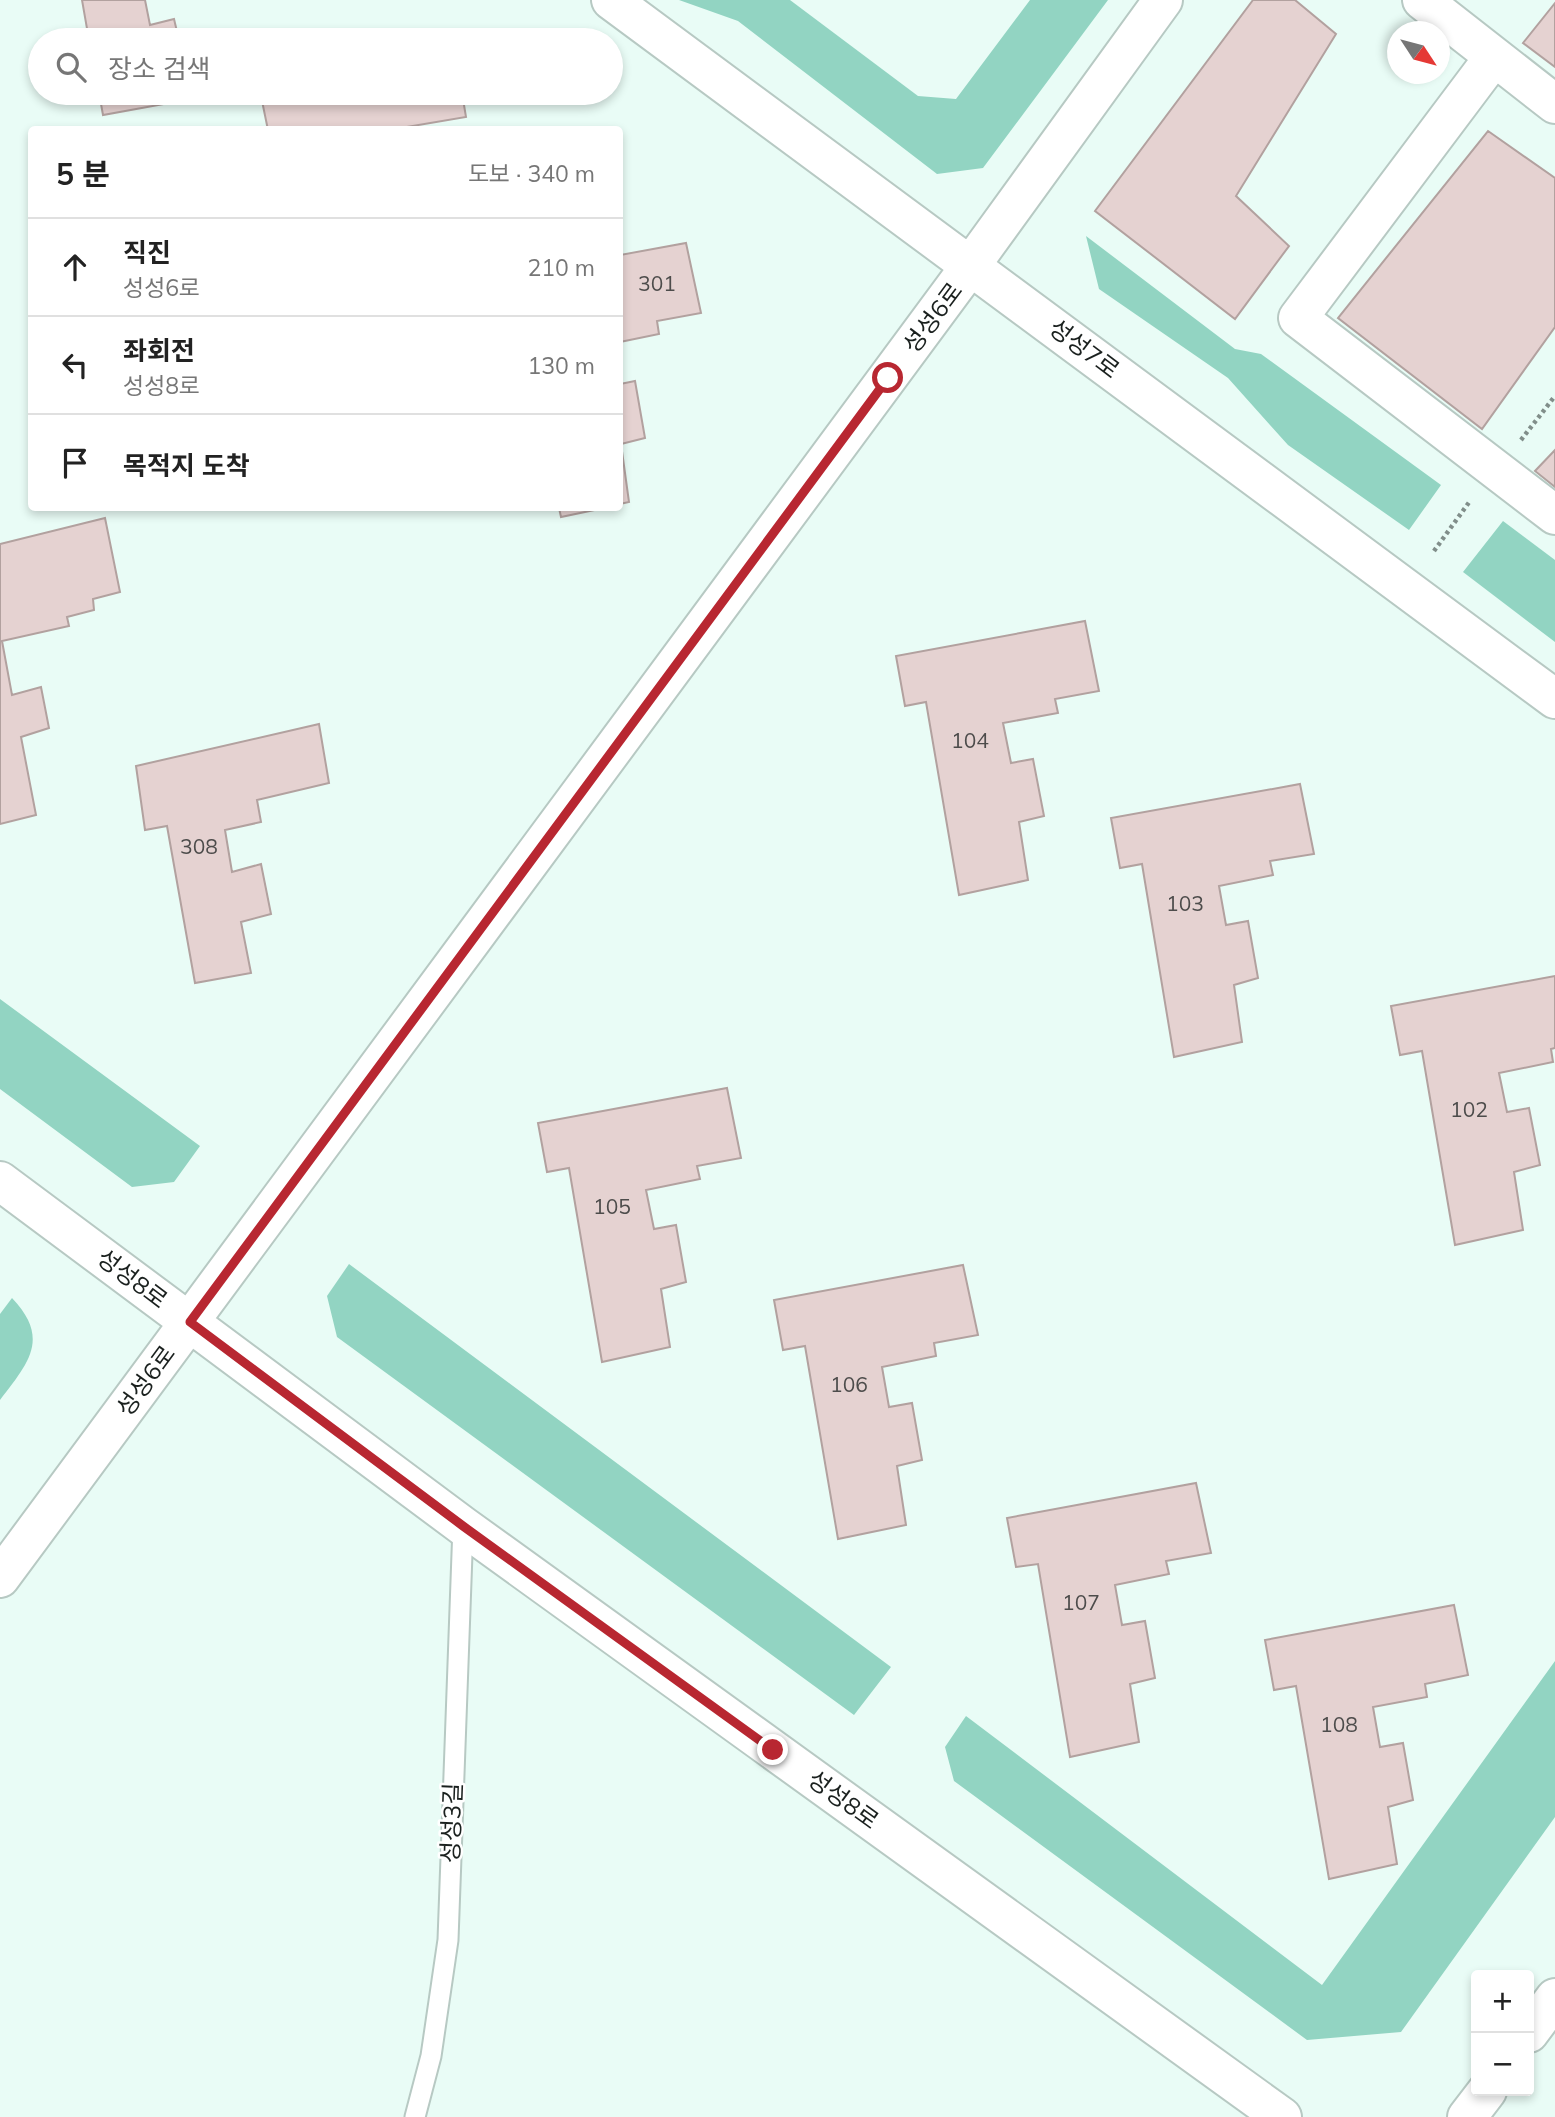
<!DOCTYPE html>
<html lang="ko">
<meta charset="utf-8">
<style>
:root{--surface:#fff;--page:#f6f6f6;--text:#222;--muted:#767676;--line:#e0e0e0}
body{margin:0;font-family:Mulish,"Noto Sans KR",sans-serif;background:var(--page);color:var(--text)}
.controls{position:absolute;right:21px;bottom:21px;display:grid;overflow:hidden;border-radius:7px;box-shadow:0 4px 10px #0003}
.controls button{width:63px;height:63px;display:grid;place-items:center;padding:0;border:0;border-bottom:2px solid var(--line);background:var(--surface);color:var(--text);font:35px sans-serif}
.compass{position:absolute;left:1387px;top:21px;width:63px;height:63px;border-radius:50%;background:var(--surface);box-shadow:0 4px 10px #0003;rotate:126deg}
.stop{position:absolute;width:21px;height:21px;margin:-16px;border:5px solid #b82731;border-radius:50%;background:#fff}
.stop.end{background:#b82731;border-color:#fff;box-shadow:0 2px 7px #0008}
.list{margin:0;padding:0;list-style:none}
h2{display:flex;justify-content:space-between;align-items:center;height:91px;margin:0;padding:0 28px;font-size:30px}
h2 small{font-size:23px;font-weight:400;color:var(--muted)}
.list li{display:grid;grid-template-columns:46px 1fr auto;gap:21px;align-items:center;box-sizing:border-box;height:98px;padding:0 28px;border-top:2px solid var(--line)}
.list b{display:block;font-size:26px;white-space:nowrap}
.list p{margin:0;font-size:23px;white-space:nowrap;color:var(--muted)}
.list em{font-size:23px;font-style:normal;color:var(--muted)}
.icon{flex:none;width:38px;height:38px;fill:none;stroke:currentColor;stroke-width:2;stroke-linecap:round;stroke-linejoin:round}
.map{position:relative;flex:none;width:1555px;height:2117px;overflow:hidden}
.search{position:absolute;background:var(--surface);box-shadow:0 4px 10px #0003;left:28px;top:28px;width:595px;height:77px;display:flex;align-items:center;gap:18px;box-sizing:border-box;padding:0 24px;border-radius:38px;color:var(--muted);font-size:26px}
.panel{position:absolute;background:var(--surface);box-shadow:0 4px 10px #0003;left:28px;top:126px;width:595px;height:385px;border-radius:7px}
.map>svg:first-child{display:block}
.green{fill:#92d4c2}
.building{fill:#e5d2d1;stroke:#b2a19f;stroke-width:2}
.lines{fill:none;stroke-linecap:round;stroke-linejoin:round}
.service-casing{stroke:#b7c9c3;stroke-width:23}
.minor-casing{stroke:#b7c9c3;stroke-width:42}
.tertiary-casing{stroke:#b7c9c3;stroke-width:42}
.path{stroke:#818e8a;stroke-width:4.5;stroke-dasharray:3.5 3.5;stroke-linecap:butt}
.service{stroke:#fff;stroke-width:19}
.minor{stroke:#fff;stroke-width:38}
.tertiary{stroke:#fff;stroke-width:38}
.route{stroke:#b82731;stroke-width:9}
.labels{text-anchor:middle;stroke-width:5;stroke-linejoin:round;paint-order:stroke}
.number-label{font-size:21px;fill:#4d4c4b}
.street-label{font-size:24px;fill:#1a201e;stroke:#fff}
</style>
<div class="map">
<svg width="1555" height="2117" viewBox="0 0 1555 2117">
<rect width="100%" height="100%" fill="#e9fcf6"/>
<path class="green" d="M 679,0 L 790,0 L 918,96 L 956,99 L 1030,0 L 1108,0 L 983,168 L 937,174 L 738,21 Z
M 1086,236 L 1235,349 L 1261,354 L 1441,485 L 1409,530 L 1288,445 L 1228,378 L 1099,289 Z
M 1503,521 L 1555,560 L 1555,642 L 1463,572 Z
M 0,999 L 200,1146 L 174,1182 L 132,1187 L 0,1089 Z
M 349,1264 L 891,1667 L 854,1715 L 337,1337 L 327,1296 Z
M 12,1298 C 51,1339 28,1363 0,1400 L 0,1314 Z
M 1555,1661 L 1555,1817 L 1401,2032 L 1307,2040 L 954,1781 L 945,1747 L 966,1716 L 1322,1985 Z"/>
<path class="building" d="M 82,0 L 145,0 L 150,25 L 174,19 L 179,40 L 89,40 Z
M 1253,0 L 1295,0 L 1336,34 L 1236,196 L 1289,246 L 1235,319 L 1095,211 Z
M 1555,3 L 1555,67 L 1523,43 Z
M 99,93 L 162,93 L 164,104 L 103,115 Z
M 278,93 L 462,93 L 466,117 L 389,130 L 268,130 L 261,96 Z
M 1488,131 L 1555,178 L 1555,327 L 1482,429 L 1338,318 Z
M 686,243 L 701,313 L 657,321 L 659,334 L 620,342 L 620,255 Z
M 635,381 L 645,438 L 621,444 L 629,502 L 620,504 L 620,384 Z
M 1555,450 L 1555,487 L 1535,471 Z
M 559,508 L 604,508 L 561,517 Z
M 105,518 L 120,592 L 93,599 L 94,610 L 67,617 L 69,626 L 2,641 L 12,695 L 41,687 L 49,728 L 21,737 L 36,815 L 0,824 L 0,544 Z
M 1085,621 L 1099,691 L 1055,699 L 1058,713 L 1003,723 L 1011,763 L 1033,759 L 1044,816 L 1019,822 L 1028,880 L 959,895 L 926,702 L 905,706 L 896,656 Z
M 319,724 L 329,783 L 257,800 L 261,822 L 225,830 L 232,872 L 261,864 L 271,914 L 241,922 L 251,973 L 195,983 L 167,826 L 145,830 L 136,766 Z
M 1300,784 L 1314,854 L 1270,861 L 1273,875 L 1219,886 L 1226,925 L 1248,921 L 1258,978 L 1234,985 L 1242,1042 L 1174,1057 L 1142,864 L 1120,868 L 1111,818 Z
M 1555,976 L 1555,1048 L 1551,1049 L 1553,1062 L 1499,1073 L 1507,1112 L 1529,1108 L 1540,1165 L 1514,1172 L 1523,1230 L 1455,1245 L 1422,1051 L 1400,1055 L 1391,1006 Z
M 727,1088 L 741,1158 L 697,1166 L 700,1179 L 646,1190 L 654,1229 L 676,1225 L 686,1282 L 661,1289 L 670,1347 L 602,1362 L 569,1168 L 547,1172 L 538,1123 Z
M 963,1265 L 978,1335 L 934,1343 L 936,1356 L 882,1367 L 889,1407 L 912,1403 L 922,1460 L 897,1466 L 906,1525 L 838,1539 L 805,1346 L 783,1350 L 774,1300 Z
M 1196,1483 L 1211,1553 L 1166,1561 L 1169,1574 L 1115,1585 L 1122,1625 L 1145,1621 L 1155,1678 L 1130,1684 L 1139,1742 L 1070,1757 L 1038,1564 L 1016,1567 L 1007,1518 Z
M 1454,1605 L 1468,1675 L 1425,1684 L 1427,1697 L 1373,1707 L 1380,1747 L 1403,1743 L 1413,1800 L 1388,1807 L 1397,1864 L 1329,1879 L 1296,1686 L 1274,1690 L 1265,1640 Z"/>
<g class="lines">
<g class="service-casing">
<path id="service" d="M 415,2117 L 431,2056 L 448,1940 L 463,1526"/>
</g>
<g class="minor-casing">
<path id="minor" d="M 611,0 L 1555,699
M 1422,0 L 1555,104
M 1494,57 L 1298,318 L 1555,515
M 971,265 L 1163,0"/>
</g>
<g class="tertiary-casing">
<path id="tertiary" d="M 0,1181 L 463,1526 L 1282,2117
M 0,1578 L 971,265
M 1529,2033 L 1555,1998
M 1467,2117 L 1487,2091"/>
</g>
<path class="path" d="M 1521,440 L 1555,396
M 1434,551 L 1470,501"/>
<use href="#service" class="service"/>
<use href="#minor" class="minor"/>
<use href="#tertiary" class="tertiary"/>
</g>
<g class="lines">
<path class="route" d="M 773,1750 L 463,1526 L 190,1322 L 888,378"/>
</g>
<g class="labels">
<g class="number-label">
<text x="657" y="291">301</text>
<text x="970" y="748">104</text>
<text x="199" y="854">308</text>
<text x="1185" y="911">103</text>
<text x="1469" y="1117">102</text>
<text x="612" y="1214">105</text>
<text x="849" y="1392">106</text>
<text x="1081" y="1610">107</text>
<text x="1339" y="1732">108</text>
</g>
<g class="street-label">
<text transform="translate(933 318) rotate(-53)" y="8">성성6로</text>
<text transform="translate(1084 349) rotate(37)" y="8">성성7로</text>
<text transform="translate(132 1279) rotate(37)" y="8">성성8로</text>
<text transform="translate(146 1381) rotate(-54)" y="8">성성6로</text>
<text transform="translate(843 1800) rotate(36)" y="8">성성8로</text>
<text transform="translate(452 1823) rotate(-88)" y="8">성성3길</text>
</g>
</g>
</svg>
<div class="controls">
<button>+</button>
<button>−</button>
</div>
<svg class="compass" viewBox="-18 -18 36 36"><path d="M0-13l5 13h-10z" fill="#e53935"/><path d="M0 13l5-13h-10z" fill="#767676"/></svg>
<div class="stop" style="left:888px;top:378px"></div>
<div class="stop end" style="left:773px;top:1750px"></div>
<div class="search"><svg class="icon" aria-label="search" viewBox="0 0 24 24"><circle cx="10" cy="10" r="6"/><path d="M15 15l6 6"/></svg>장소 검색</div>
<section class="panel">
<h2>5 분<small>도보 · 340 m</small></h2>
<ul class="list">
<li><svg class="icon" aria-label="ahead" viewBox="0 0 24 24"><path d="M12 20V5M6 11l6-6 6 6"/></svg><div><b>직진</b><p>성성6로</p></div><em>210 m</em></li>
<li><svg class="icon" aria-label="left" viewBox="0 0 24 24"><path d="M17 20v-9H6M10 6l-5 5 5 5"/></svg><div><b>좌회전</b><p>성성8로</p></div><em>130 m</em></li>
<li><svg class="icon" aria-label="arrive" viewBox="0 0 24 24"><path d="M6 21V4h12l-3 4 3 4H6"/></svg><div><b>목적지 도착</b></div></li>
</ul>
</section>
</div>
